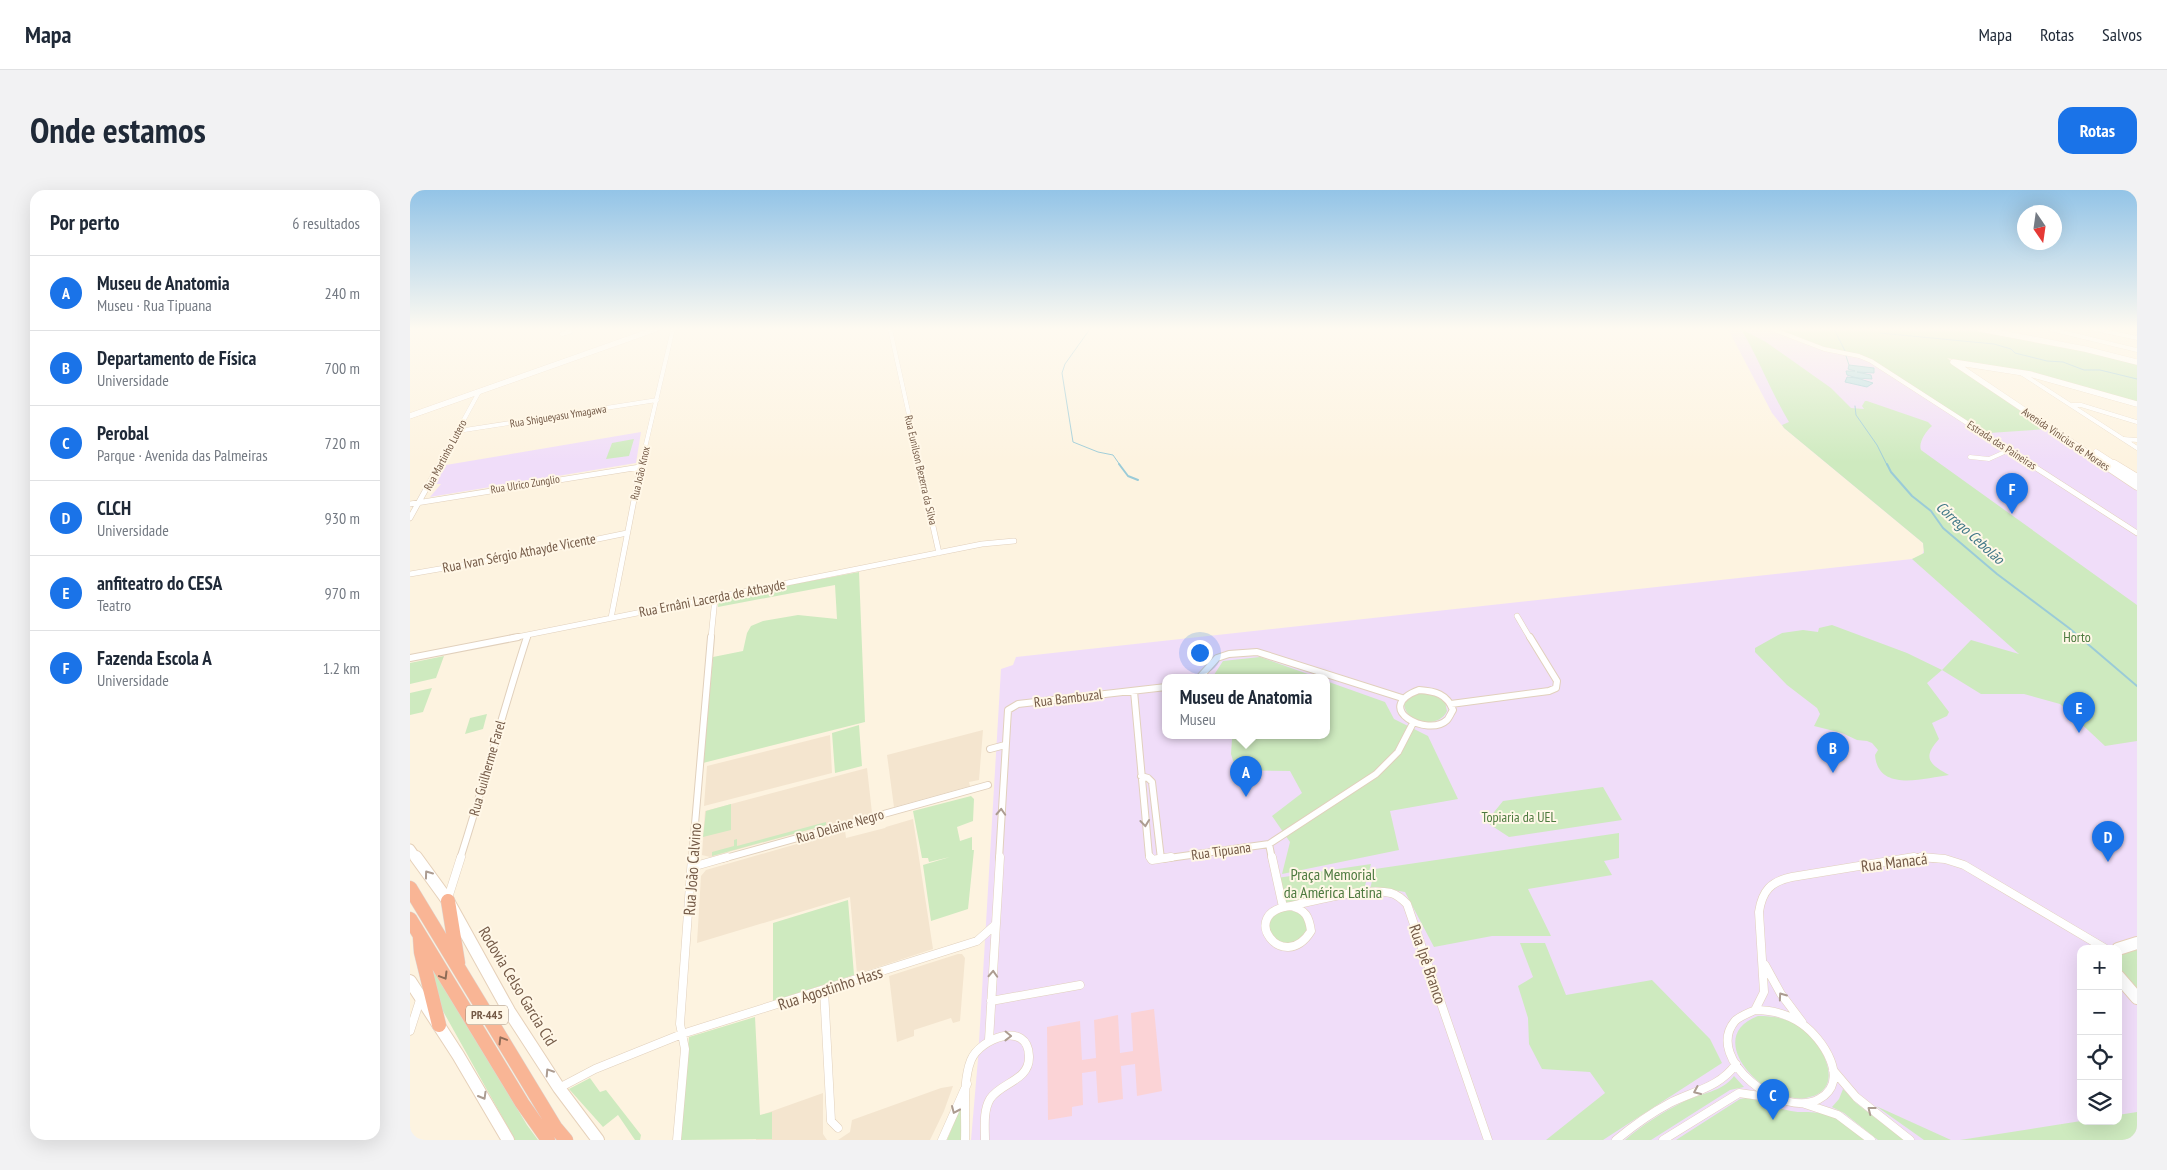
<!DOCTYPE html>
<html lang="pt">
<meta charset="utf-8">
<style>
:root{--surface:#fff;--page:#f2f2f3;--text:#1f2937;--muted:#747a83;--line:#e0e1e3;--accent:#1a73e8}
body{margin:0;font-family:"PT Sans Narrow",sans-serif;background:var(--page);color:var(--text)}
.controls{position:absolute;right:15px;bottom:15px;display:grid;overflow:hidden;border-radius:10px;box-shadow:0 5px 20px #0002}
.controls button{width:45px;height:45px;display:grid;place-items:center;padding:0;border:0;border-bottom:1px solid var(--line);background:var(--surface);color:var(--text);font:25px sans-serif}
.compass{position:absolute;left:1607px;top:15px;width:45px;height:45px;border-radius:50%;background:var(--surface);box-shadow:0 5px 20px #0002;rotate:167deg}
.you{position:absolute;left:789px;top:462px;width:18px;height:18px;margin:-12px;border:4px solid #fff;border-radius:50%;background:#1a73e8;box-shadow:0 0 0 8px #1a73e833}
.badge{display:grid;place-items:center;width:32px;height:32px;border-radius:50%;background:var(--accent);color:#fff;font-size:16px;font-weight:700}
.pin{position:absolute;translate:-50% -41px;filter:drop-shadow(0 1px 2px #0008)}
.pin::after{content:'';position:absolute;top:26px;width:18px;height:15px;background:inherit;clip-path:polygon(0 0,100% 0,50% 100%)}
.popup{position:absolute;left:752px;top:484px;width:168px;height:65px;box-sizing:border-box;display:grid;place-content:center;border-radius:10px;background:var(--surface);filter:drop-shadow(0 1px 4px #0005);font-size:16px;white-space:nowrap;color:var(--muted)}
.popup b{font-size:19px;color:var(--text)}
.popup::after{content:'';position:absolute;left:50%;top:100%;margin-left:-10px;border:10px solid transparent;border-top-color:var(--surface)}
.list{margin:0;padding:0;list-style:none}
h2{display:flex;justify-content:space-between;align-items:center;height:65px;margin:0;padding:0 20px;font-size:21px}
h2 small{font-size:16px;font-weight:400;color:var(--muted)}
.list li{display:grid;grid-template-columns:32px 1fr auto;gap:15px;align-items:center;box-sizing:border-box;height:75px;padding:0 20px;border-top:1px solid var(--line)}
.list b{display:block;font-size:19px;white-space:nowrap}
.list p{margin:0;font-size:16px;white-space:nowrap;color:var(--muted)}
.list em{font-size:16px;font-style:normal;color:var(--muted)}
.icon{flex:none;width:28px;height:28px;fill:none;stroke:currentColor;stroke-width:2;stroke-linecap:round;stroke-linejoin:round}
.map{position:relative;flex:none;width:1727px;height:950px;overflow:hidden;border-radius:15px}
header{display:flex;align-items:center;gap:30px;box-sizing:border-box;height:70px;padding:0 25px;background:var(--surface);border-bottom:1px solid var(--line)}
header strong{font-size:24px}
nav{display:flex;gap:28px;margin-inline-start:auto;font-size:18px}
.intro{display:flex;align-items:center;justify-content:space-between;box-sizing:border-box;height:120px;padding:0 30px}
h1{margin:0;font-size:35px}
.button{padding:12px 22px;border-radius:15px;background:var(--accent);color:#fff;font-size:18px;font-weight:700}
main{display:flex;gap:30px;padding:0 30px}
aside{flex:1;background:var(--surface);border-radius:15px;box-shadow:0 5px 20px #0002}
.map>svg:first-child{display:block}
.residential{fill:#f4e5cf}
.education{fill:#f0ddf9;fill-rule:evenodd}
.medical{fill:#fbd3d6}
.green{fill:#ceeabf}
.water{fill:#b5dce6;stroke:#9bcbd8}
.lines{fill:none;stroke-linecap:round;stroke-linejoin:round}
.stream-far1{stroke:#9bcbd8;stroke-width:1}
.stream{stroke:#9bcbd8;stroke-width:2}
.street-far3-casing{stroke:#e1d0bc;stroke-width:4.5}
.street-far2-casing{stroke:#e1d0bc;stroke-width:6}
.street-far1-casing{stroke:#e1d0bc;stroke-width:8}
.street-casing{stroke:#e1d0bc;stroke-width:9}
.secondary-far3-casing{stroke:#e6d1ba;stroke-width:6}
.secondary-far2-casing{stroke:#e6d1ba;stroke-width:9}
.secondary-far1-casing{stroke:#e6d1ba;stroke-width:11}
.secondary-casing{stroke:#e6d1ba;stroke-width:14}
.highway-casing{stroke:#ded7d3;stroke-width:15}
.street-far3{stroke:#fff;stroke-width:4}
.street-far2{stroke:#fff;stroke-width:5}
.street-far1{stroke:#fff;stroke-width:6}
.street{stroke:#fff;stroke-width:8}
.secondary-far3{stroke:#fff;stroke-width:5.5}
.secondary-far2{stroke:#fff;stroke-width:8}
.secondary-far1{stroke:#fff;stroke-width:9}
.secondary{stroke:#fff;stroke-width:12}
.highway{stroke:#f9b595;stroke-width:14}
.oneway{stroke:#ac9c91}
.oneway2{stroke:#8f6c57}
.labels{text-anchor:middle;stroke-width:4;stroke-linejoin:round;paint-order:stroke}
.far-street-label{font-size:11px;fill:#745a47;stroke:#fff7e7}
.shield{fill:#fff7e7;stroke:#9e8977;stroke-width:1}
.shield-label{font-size:12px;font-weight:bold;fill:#745a47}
.street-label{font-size:14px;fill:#745a47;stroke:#fff7e7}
.park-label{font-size:14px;fill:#4d7a3f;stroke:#fff7e7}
.water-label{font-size:15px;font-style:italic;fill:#417888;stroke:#fff7e7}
.near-street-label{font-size:16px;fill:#745a47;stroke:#fff7e7}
.near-park-label{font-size:16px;fill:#4d7a3f;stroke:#fff7e7}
</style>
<header>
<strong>Mapa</strong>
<nav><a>Mapa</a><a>Rotas</a><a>Salvos</a></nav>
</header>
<div class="intro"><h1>Onde estamos</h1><a class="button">Rotas</a></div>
<main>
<aside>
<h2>Por perto<small>6 resultados</small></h2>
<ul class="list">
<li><span class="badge">A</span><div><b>Museu de Anatomia</b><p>Museu · Rua Tipuana</p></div><em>240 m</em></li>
<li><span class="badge">B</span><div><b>Departamento de Física</b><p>Universidade</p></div><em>700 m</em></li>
<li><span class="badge">C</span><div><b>Perobal</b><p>Parque · Avenida das Palmeiras</p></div><em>720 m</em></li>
<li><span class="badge">D</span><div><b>CLCH</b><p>Universidade</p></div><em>930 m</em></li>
<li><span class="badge">E</span><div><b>anfiteatro do CESA</b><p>Teatro</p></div><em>970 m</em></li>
<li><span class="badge">F</span><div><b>Fazenda Escola A</b><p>Universidade</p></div><em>1.2 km</em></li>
</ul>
</aside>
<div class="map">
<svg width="1727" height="950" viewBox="0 0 1727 950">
<rect width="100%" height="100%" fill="#fdf3e0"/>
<path class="residential" d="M 573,540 L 569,590 L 559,592 L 560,596 L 484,617 L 477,565 Z
M 420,545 L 422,583 L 294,616 L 297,576 Z
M 457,578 L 462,623 L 300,667 L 292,665 L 295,621 Z
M 503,629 L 523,759 L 447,784 L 440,707 L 287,753 L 291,686 L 296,680 L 435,640 L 436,648 L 475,638 L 476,637 Z
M 548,764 L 552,764 L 555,768 L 550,831 L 543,833 L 541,828 L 504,840 L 504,846 L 487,852 L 479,786 Z
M 543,896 L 534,921 L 520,950 L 428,950 L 440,942 L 442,930 L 531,898 Z
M 413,903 L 413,944 L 417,950 L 346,950 L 346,927 Z"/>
<path class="education" d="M 1318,139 L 1397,139 L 1558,185 L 1727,300 L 1727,950 L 561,950 L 568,869 L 591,479 L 603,475 L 606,467 L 1502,369 L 1512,365 L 1514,360 L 1513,353 L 1374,238 L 1362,223 ZM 756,488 L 916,488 L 916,546 L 756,546 ZM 1671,759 L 1708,759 L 1708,931 L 1671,931 Z
M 231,242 L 226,273 L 20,307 L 31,294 L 25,294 L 36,275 Z"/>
<path class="medical" d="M 744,819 L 752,901 L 727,906 L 725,874 L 711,876 L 713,909 L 688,913 L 686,881 L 672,883 L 673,915 L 662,917 L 662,926 L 638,930 L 637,837 L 670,831 L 672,870 L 686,868 L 684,830 L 708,825 L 710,863 L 723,861 L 721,823 Z"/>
<path class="green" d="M 1331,139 L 1356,152 L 1421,198 L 1441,218 L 1454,219 L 1452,216 L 1455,211 L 1457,211 L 1518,232 L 1522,236 C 1516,241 1508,253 1511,260 L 1727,415 L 1727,551 L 1695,556 L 1650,514 L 1614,504 L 1571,504 L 1532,480 L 1517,493 L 1539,522 L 1537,526 L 1522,533 L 1529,549 C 1512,568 1519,574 1539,585 C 1515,588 1468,603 1465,565 L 1468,560 L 1462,553 L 1457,551 L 1447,550 L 1432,543 L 1404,536 L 1410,524 L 1407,518 L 1377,495 L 1345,462 L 1345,458 L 1372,443 L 1393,440 L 1408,442 L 1409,438 L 1422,435 L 1497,463 L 1532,480 L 1561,450 L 1609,464 L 1502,369 L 1514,363 L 1513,353 L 1374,238 L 1372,235 L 1379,232 C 1361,202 1349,169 1331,139 Z
M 1369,139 L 1567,139 L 1727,172 L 1727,213 L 1620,184 L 1537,168 L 1558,185 L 1637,239 L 1579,243 L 1571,240 L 1461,170 L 1428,162 L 1367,140 Z
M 224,249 L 219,266 L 196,269 L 202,253 Z
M 449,382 L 455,532 L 293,573 L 303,467 L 333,461 L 337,443 L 341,436 L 353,431 L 388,425 L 427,429 L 425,395 L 308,417 L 309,408 Z
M 34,466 L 26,488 L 0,494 L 0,473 Z
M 850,467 L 909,488 L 802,488 L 813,471 Z
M 916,491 L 975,512 L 984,529 L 1018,546 L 1048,609 L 980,621 L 989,660 L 872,684 L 880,652 L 862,626 L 892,603 L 880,581 L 826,580 L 821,564 L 822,549 L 806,546 L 916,546 Z
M 22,498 L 13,522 L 0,525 L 0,503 Z
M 1010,503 L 1024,505 L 1035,512 L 1037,521 C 1029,539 996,534 994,514 L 996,509 Z
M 77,524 L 73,539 L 55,544 L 60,528 Z
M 449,535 L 452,576 L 425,583 L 422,543 Z
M 1193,597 L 1212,630 L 1099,647 L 1076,632 L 1093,611 Z
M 561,606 L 564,609 L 563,631 L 547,637 L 550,651 L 562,647 L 562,660 L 564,660 L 558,719 L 521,731 L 513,675 L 540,667 L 519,672 L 518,668 L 512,668 L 503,621 Z
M 321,614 L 321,640 L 293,647 L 296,621 Z
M 416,632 L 416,635 L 302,666 L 302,662 L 324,656 L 324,650 L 327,649 L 327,656 Z
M 1209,643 L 1209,668 L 1194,671 L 1202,685 L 1118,699 L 1141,746 L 1082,746 L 1024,757 L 995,702 L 966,697 L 960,699 L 965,679 Z
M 961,674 L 953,703 L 873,715 L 867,688 Z
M 438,710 L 444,785 L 363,811 L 363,733 Z
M 878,720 C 898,723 902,736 891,751 L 874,754 L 860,745 L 859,730 L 867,723 Z
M 1110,753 L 1135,753 L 1156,805 L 1242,790 L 1300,849 L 1312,873 L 1193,950 L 1136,950 L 1195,903 L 1180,882 L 1132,879 L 1119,854 L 1118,828 L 1108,796 L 1123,787 Z
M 1727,757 L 1727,803 C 1717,791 1707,781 1711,764 Z
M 16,766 L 117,935 L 128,950 L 105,950 L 29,814 Z
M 1348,826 C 1364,826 1378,828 1391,838 C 1413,853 1438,901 1396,908 C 1354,915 1291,847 1348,826 Z
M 345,827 L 350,925 L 362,922 L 362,949 L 270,950 L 279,847 Z
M 1324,886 L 1334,897 L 1320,900 L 1241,950 L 1215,950 C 1232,935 1253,922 1273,912 C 1290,903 1313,902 1324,886 Z
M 180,888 L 190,902 L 196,900 L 231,945 L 230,950 L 225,950 L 208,925 L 193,937 L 159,899 Z
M 1433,899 L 1446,913 L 1494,950 L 1468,950 L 1434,923 L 1422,917 L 1429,909 Z
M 1336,908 C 1352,910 1365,918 1381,921 C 1390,923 1399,921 1408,923 C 1427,925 1441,939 1455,950 L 1266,950 L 1330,909 Z
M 554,912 L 551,950 L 537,950 L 551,916 Z
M 1466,916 L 1541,950 L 1514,950 Z
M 1727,922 L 1727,950 L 1550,950 L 1671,931 L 1708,931 L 1708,925 Z"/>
<path class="water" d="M 1439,175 L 1464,178 L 1464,183 L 1447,182 L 1461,185 L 1462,189 L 1447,188 L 1463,193 L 1457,197 L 1435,192 L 1437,187 L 1447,188 L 1437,185 L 1436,181 L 1445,181 L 1438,179 Z"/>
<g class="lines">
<path class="stream-far1" d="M 680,139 L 655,174 L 652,183 L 663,252 L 688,262 L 703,265 L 710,275
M 1424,139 L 1435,161
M 1470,143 L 1584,154 L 1601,159 L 1605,163 L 1637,171 L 1653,172 L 1674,180 L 1690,180 L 1727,189
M 1436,166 L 1439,175
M 1445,216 L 1446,225 L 1467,255 L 1477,275"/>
<path class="stream" d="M 709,274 L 718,286 L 728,290
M 1477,274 L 1481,282 L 1502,306 L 1521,321 L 1533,338 L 1587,384 L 1659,438 L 1727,496"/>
<g class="street-far3-casing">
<path id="street-far3" d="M 480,139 L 510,275
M 1362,139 L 1414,159 L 1449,166 L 1461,171 L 1622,275
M 1640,139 L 1727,160
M 1685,139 L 1727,148
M 152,144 L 160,142 L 156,139
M 1611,183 L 1727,258
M 1662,215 L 1671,215 L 1727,232
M 48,241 L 247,210
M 1714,249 L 1727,250
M 1560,267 L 1579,269 L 1599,260
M 29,275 L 69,202
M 231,275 L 263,139"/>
</g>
<g class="street-far2-casing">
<path id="street-far2" d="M 509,274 L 529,363
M 1620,274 L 1727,343
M 0,314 L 230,277
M 0,328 L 30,274
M 0,384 L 110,365 L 217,343
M 1107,426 L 1120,448
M 201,428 L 231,274
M 102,448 L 572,354 L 604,351
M 117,448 L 118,445
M 301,448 L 305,408"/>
</g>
<g class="street-far1-casing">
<path id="street-far1" d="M 0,468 L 108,447
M 789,488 L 807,468 L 819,464 L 847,462 L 992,508
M 1009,500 C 1025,501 1037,504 1043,520 C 1041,523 1039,528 1037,530 C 1018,548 961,518 1009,500 Z
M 724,501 L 739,666 L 741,669
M 1041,514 L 1139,501 L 1146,498 L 1147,491 L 1120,447
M 580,559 L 595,555
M 731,586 L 738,588 L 742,592 L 751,669
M 859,654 L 862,669
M 50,669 C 74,595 93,520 117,447
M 282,669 L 301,447
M 312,669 L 578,595
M 589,669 L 598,520 L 608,514 L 756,497
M 752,669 L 859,654 L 966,584 L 988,562 L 1003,533
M 1496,669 L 1506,667 L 1529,669"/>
</g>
<g class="street-casing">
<path id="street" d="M 740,667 L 742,670 L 761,667
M 862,667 L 873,717
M 1511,667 L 1535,669 L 1554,675 L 1696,759
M 282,677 L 317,667
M 38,708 L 51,667
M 881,716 C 907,710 956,697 981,703 C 988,705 992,709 997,714 L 1078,950
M 881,716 C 896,720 899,727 901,741 C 873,786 826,722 881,716 Z
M 1355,775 L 1371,804 L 1392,832
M 414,800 L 421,931 L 428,938
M 581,811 L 670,795
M 1345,820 L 1354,802 L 1349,722 C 1352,701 1361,691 1382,687 L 1504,667
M 1345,820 C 1362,820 1378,824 1392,834 C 1412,848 1442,891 1409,909 C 1373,930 1293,869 1325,831 C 1330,826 1339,823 1345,820 Z
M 0,841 L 10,810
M 579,850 L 590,667
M 1423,880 L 1446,907 L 1500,950
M 149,898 L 185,879 L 272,844 L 567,751 L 585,735
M 1395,914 L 1428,925 L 1461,950
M 267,950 L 275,859 L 270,834 L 282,667
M 532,950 L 557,894
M 555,950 C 556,927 552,892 561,870 C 570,848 618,830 619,866 C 620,891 591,892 580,909 C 573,921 575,937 575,950
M 1206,950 C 1223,936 1241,923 1260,913 C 1284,901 1310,897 1326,874
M 1253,950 L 1329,903 L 1357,907"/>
</g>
<g class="secondary-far3-casing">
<path id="secondary-far3" d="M 1570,139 L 1675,159 L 1727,172
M 0,226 L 246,139
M 1686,262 L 1706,275
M 1696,275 L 1543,172 L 1620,184 L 1727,214"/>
</g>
<g class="secondary-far2-casing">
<path id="secondary-far2" d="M 1694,274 L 1727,296
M 1704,274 L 1727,288"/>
</g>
<g class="secondary-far1-casing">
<path id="secondary-far1" d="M 0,659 L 7,669"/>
</g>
<g class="secondary-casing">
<path id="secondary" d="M 6,667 L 38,711 L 99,821 L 149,898 L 188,950
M 1708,759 L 1727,753
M 1708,786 L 1727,808
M 0,791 L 48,865 L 98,950"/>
</g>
<g class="highway-casing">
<path id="highway" d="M 0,698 L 145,937 L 156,950
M 38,711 L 48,773
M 0,729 L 112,913 L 138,950
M 10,748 L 11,762 L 29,835"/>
</g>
<use href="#street-far3" class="street-far3"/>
<use href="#street-far2" class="street-far2"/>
<use href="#street-far1" class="street-far1"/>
<use href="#street" class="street"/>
<use href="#secondary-far3" class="secondary-far3"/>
<use href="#secondary-far2" class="secondary-far2"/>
<use href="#secondary-far1" class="secondary-far1"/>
<use href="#secondary" class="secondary"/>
<use href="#highway" class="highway"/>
</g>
<defs><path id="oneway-chevron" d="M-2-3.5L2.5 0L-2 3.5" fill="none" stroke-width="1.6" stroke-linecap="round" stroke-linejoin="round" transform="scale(1.25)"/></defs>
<g class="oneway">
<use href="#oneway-chevron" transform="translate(591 622) rotate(-87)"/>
<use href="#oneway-chevron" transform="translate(735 633) rotate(84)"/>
<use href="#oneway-chevron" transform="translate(18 684) rotate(-126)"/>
<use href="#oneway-chevron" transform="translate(583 784) rotate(-87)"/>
<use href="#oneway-chevron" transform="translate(1372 806) rotate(-125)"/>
<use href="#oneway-chevron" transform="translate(598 846) rotate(1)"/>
<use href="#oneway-chevron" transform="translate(139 882) rotate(-123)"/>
<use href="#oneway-chevron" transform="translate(1287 901) rotate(156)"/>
<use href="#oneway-chevron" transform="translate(73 906) rotate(60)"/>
<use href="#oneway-chevron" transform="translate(545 920) rotate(114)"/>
<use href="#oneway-chevron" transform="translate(1461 920) rotate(-142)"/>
</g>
<g class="oneway2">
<use href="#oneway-chevron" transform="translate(34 786) rotate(59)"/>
<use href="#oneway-chevron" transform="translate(92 850) rotate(-121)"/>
</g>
<linearGradient id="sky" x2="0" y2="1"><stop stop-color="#93c4e7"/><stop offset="0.51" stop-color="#fefaf1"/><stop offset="1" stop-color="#fefaf1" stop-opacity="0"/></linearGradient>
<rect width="1727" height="272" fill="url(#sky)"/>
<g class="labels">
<g class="far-street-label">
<text transform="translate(148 226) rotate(-9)" y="4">Rua Shigueyasu Ymagawa</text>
<text transform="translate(1656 249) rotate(34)" y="4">Avenida Vinicius de Moraes</text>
<text transform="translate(1592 255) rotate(33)" y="4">Estrada das Paineiras</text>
<text transform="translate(35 265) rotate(-62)" y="4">Rua Martinho Lutero</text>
<text transform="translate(511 280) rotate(77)" y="4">Rua Eunilson Bezerra da Silva</text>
<text transform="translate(230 283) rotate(-77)" y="4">Rua João Knox</text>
<text transform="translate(115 294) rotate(-9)" y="4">Rua Ulrico Zunglio</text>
</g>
<rect class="shield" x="56" y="815.5" width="42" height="19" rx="4"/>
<g class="shield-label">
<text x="77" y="829">PR-445</text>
</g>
<g class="street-label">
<text transform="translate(109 363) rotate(-11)" y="5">Rua Ivan Sérgio Athayde Vicente</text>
<text transform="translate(302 408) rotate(-11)" y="5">Rua Ernâni Lacerda de Athayde</text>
<text transform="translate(658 508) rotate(-7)" y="5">Rua Bambuzal</text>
<text transform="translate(77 578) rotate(-74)" y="5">Rua Guilherme Farel</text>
<text transform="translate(430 636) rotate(-16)" y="5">Rua Delaine Negro</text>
<text transform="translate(811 661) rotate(-8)" y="5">Rua Tipuana</text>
</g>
<g class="park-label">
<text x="1667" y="452">Horto</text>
<text x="1109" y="632">Topiaria da UEL</text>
</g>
<g class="water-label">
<text transform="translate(1560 343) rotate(42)" y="5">Córrego Cebolão</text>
</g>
<g class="near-street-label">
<text transform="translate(1484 672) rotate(-7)" y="6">Rua Manacá</text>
<text transform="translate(282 679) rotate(-86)" y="6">Rua João Calvino</text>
<text transform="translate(1018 774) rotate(71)" y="6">Rua Ipê Branco</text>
<text transform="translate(108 796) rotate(59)" y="6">Rodovia Celso Garcia Cid</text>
<text transform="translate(420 798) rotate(-18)" y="6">Rua Agostinho Hass</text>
</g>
<g class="near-park-label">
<text x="923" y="690">Praça Memorial<tspan x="923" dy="18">da América Latina</tspan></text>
</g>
</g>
</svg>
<div class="controls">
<button>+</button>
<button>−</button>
<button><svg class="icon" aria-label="locate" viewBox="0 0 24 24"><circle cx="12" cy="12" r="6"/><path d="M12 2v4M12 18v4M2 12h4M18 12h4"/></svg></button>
<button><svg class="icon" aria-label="layers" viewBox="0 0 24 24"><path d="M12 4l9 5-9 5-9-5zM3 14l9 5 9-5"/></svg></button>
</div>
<svg class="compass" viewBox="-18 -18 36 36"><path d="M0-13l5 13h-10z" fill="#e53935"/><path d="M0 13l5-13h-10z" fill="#747a83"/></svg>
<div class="you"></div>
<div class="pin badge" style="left:836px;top:607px">A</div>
<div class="popup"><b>Museu de Anatomia</b>Museu</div>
<div class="pin badge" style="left:1423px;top:583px">B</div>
<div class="pin badge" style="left:1363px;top:930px">C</div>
<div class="pin badge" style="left:1698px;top:672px">D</div>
<div class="pin badge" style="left:1669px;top:543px">E</div>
<div class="pin badge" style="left:1602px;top:324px">F</div>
</div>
</main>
